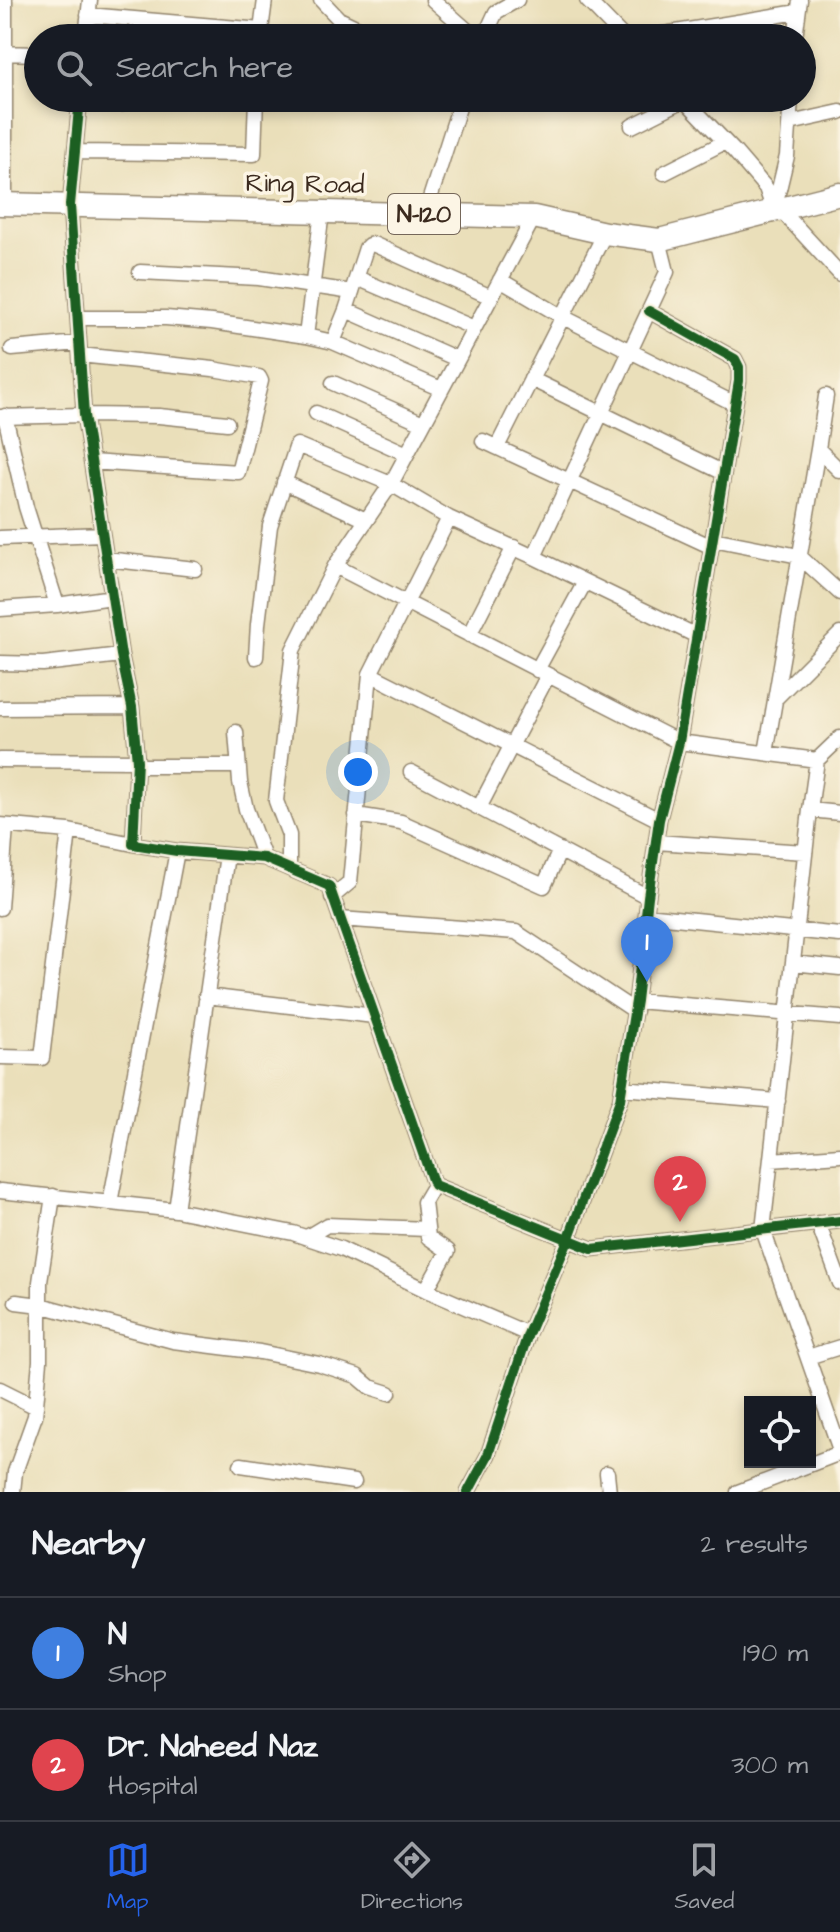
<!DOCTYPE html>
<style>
:root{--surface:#171b24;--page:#242831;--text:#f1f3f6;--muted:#9ea1a6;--line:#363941;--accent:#2563eb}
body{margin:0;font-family:"Architects Daughter",sans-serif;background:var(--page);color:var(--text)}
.controls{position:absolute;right:24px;bottom:24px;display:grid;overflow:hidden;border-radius:0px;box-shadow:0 4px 12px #0003}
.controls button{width:72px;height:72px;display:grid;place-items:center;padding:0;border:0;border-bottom:2px solid var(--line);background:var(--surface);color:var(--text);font:40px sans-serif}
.you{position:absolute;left:358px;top:772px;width:28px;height:28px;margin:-20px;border:6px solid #fff;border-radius:50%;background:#1a73e8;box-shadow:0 0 0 12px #1a73e833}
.badge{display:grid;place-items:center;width:52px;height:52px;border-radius:50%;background:var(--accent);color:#fff;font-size:26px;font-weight:700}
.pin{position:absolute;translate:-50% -66px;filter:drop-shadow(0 2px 4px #0008)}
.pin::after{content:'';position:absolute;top:42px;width:28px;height:24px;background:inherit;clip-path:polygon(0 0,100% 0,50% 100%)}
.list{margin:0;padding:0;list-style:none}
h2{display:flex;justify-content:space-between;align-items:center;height:104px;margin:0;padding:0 32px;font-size:34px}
h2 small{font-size:26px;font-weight:400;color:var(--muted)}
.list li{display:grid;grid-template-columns:52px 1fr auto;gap:24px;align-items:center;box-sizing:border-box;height:112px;padding:0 32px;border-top:2px solid var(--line)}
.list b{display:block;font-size:30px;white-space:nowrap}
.list p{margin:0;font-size:26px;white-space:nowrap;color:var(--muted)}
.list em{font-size:26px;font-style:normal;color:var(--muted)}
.icon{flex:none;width:44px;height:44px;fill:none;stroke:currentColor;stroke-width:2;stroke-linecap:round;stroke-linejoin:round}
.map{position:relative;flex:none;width:840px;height:1492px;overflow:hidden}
.search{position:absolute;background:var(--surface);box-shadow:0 4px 12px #0003;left:24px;right:24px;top:24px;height:88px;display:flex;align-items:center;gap:20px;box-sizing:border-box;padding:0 28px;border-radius:44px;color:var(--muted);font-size:30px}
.sheet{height:328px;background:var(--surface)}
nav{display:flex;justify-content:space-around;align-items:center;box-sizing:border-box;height:112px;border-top:2px solid var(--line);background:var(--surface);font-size:22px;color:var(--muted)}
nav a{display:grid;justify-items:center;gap:4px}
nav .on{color:var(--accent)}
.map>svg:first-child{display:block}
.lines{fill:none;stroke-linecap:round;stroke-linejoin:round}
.minor-casing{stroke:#92846c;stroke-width:17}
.trunk-casing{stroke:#92846c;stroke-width:25}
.minor{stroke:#fff;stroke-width:14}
.trunk{stroke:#fff;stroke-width:22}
.cycleway-casing{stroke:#fcf5e5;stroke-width:15}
.cycleway{stroke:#1b5e20;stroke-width:10}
.labels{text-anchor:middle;stroke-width:7;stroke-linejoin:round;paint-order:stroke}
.shield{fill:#fcf5e5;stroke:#75675a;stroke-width:2}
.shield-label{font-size:24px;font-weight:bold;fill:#3b2a1e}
.street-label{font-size:26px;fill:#3b2a1e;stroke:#fcf5e5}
</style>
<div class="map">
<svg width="840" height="1492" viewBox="0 0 840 1492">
<rect width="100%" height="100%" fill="#fcf5e5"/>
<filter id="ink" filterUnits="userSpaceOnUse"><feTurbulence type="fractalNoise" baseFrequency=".0125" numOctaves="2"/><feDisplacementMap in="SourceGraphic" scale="16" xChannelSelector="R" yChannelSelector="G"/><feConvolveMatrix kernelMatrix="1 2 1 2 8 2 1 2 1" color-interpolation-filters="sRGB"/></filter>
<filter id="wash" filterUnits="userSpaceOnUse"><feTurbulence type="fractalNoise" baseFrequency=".006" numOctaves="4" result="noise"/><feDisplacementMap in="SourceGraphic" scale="32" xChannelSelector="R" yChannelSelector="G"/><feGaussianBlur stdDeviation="1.8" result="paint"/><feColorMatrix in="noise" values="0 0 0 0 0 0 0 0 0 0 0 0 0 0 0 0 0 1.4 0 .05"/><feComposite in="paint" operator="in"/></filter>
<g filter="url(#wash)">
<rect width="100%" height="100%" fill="#eadfba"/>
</g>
<g filter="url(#ink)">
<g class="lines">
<g class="minor-casing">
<path id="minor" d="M 321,0 L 339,19 L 360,29 L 392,38
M 433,0 L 476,38
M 587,0 L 624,38
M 88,15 L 261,30
M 86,38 L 90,0
M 260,38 L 265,0
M 484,38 L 496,12 L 517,0
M 639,38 L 798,12
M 795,38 L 800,0
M 0,53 L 38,54
M 80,98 L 70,205 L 84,415 L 121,655 L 132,707 L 137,761 L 133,844 L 177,851 L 264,858 L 329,886 L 434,1185 L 592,1249 L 840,1221
M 683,98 L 735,152 L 766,188 L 774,211
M 80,103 L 122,104
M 790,123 L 840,112
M 632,126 L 684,100
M 75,152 L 254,154 L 256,98
M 664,173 L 725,142
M 5,204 L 5,0
M 780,209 L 840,274
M 774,210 L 787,156 L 791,98
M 425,214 L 462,98
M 140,272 L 259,278 L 352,292
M 357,278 L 474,328
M 500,280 L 563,317 L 735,404
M 346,310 L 457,359
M 78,318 L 166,318 L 212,322 L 306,336 L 333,342 L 441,389
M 306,336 L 322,212
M 333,342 L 346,310 L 366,248 L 369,245 L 373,244 L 491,297
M 12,349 L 79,343
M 80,355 L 213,369 L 259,377 L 261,381 L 238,472 L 91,462
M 531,379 L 724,473
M 333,383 L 423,423
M 316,413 L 407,454
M 5,416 L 26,507 L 57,605
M 0,417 L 84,415 L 159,416 L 227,423
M 483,441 L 712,547
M 497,447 L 605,233
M 818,449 L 826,396
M 284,482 L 366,520
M 0,538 L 102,534
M 713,539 L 799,556 L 840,593
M 534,557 L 667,272 L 659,240
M 106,559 L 195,569
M 335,566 L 679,742 L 817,760
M 0,609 L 57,605 L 112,597
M 469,635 L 514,547
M 256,657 L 258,624 L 270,526 L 297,445 L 391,484 L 449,518 L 534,557 L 697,636
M 0,663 L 43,664 L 121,655
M 537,670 L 585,582
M 370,674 L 659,820
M 776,698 L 840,634
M 0,708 L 132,707
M 236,732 L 240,782 L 246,809 L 264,858
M 840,738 L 817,760 L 810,810 L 763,1230 L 840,1450
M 766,753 L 818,449 L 840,471
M 0,760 L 137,761
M 136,766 L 238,766
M 411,772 L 648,897
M 479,808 L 548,675
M 810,810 L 840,813
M 356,815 L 401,822 L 544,886 L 560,850
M 0,825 L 69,831 L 133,844
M 656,842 L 805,852
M 289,867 L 289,835 L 276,801 L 293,650 L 335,566 L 391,484 L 534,217
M 332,897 L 350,882 L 370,674 L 449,518
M 0,908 L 6,826
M 646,915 L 840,935
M 340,919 L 516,932 L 635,1011
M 793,963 L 840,968
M 206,996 L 374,1016
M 636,1001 L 840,1018
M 0,1057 L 42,1058 L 69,831
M 622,1088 L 778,1101
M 771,1160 L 840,1155
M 0,1191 L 176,1210 L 293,1233 L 341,1249 L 426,1290 L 528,1334
M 110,1203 L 177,851
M 176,1210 L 227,855
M 818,1223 L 840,1283
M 307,1237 L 327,1225 L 427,1229
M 426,1290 L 448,1251 L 428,1237 L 424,1202 L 434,1185
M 16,1302 L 40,1305 L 173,1341 L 260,1352 L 319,1364 L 357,1376 L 370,1387 L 389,1393
M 808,1357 L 840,1347
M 0,1389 L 36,1407
M 241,1465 L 354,1482
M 607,1473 L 609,1492
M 13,1492 L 15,1472 L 35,1416 L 40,1361 L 40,1282 L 53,1196
M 468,1492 L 488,1455 L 528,1334 L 568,1240 L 620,1100 L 636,1001 L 648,897 L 659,820 L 679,742 L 739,381 L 739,367 L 735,359 L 649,311
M 738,1492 L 840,1453"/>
</g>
<g class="trunk-casing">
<path id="trunk" d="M 0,204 L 534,217 L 605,233 L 659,240 L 840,194"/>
</g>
<use href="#minor" class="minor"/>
<use href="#trunk" class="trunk"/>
<g class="cycleway-casing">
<path id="cycleway" d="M 80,98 L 70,205 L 84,415 L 121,655 L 132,707 L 137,761 L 133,844 L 177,851 L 264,858 L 329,886 L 434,1185 L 592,1249 L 840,1221
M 468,1492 L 488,1455 L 528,1334 L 568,1240 L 620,1100 L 636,1001 L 648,897 L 659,820 L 679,742 L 739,381 L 739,367 L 735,359 L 649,311"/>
</g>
<use href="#cycleway" class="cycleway"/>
</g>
</g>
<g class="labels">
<rect class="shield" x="388" y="194" width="72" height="40" rx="6"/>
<g class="shield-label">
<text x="424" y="222">N-120</text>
</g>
<g class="street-label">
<text transform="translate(305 183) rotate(1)" y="9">Ring Road</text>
</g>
</g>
</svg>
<div class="controls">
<button><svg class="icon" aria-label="locate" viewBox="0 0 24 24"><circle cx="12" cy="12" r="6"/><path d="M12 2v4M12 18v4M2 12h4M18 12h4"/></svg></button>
</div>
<div class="you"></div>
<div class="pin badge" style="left:647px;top:982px;background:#3f7fe0">1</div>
<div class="pin badge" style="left:680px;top:1222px;background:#e0444e">2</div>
<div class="search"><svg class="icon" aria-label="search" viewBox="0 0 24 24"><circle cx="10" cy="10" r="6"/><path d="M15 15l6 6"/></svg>Search here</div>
</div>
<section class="sheet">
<h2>Nearby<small>2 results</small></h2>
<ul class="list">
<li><span class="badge" style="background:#3f7fe0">1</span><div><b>N</b><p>Shop</p></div><em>190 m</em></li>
<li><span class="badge" style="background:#e0444e">2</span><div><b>Dr. Naheed Naz</b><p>Hospital</p></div><em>300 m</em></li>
</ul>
</section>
<nav>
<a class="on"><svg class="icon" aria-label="map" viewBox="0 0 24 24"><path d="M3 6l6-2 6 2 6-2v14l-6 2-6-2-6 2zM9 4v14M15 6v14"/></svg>Map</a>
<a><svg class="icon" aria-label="directions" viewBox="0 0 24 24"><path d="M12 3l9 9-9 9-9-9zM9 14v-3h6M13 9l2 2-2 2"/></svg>Directions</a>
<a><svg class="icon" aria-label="saved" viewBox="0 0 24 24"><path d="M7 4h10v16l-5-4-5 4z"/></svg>Saved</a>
</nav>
